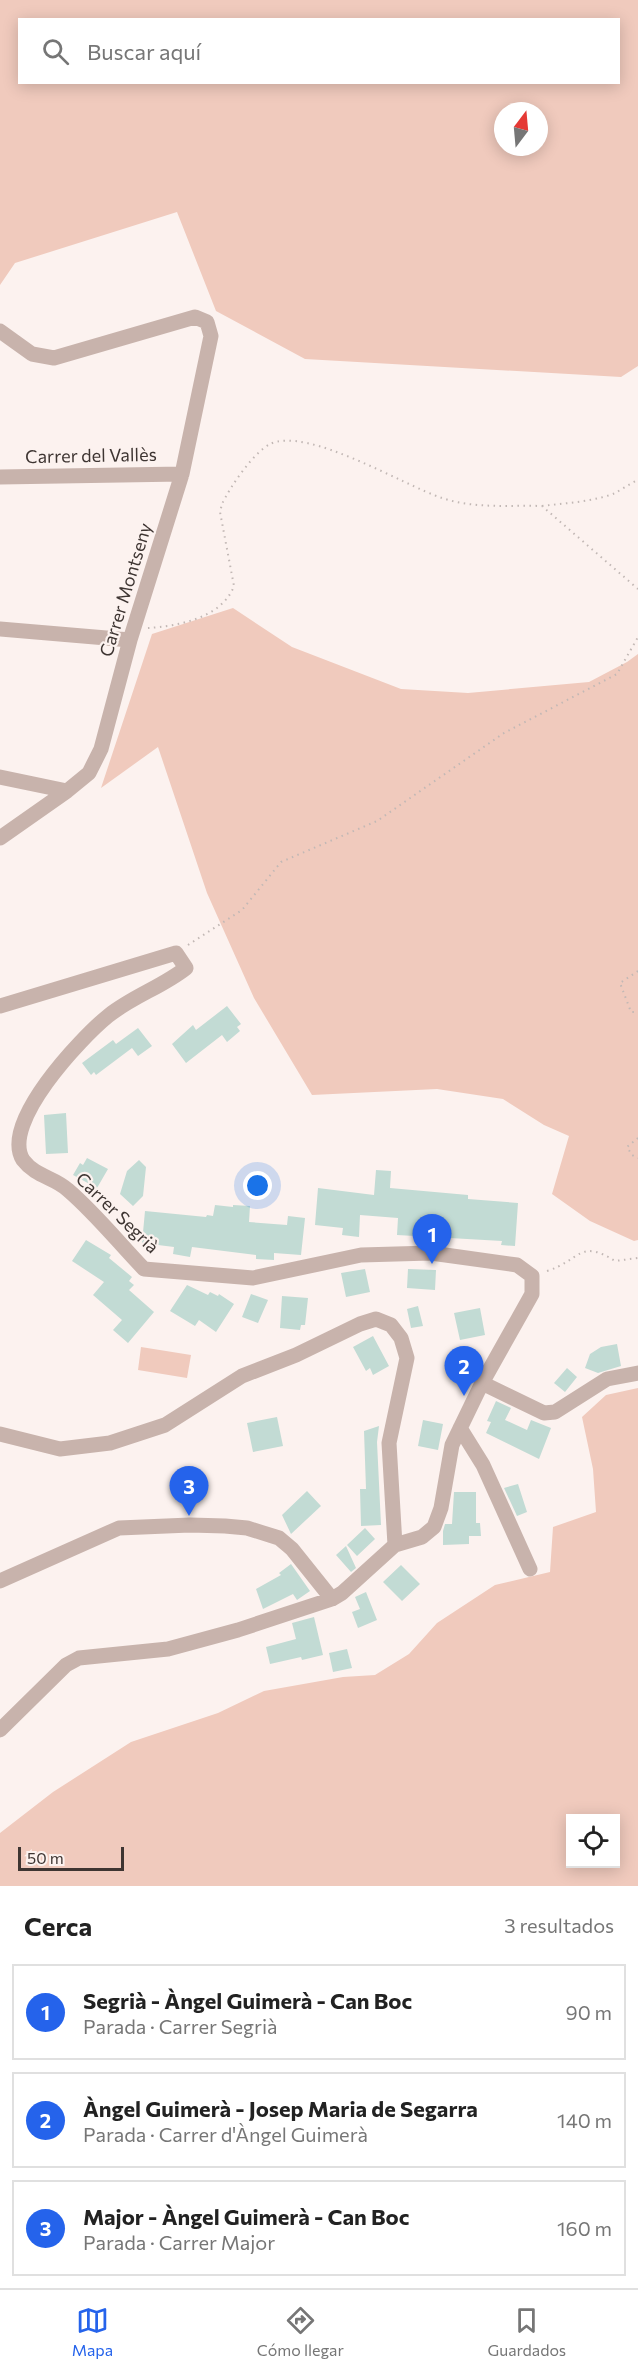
<!DOCTYPE html>
<html lang="es">
<meta charset="utf-8">
<style>
:root{--surface:#fff;--page:#f2f2f2;--text:#222;--muted:#767676;--line:#e0e0e0;--accent:#2563eb}
body{margin:0;font-family:Commissioner,sans-serif;background:var(--page);color:var(--text)}
.controls{position:absolute;right:18px;bottom:18px;display:grid;overflow:hidden;border-radius:0px;box-shadow:0 3px 15px #0003}
.controls button{width:54px;height:54px;display:grid;place-items:center;padding:0;border:0;border-bottom:2px solid var(--line);background:var(--surface);color:var(--text);font:30px sans-serif}
.compass{position:absolute;left:494px;top:102px;width:54px;height:54px;border-radius:50%;background:var(--surface);box-shadow:0 3px 15px #0003;rotate:16deg}
.scale{position:absolute;left:18px;bottom:15px;width:106px;box-sizing:border-box;padding-left:6px;border:3px solid #3e3532;border-top:0;font-size:16px;line-height:21px;white-space:nowrap;color:#3e3532;-webkit-text-stroke:4px #fcf2ef;paint-order:stroke}
.you{position:absolute;left:258px;top:1186px;width:21px;height:21px;margin:-15px;border:4px solid #fff;border-radius:50%;background:#1a73e8;box-shadow:0 0 0 9px #1a73e833}
.badge{display:grid;place-items:center;width:39px;height:39px;border-radius:50%;background:var(--accent);color:#fff;font-size:20px;font-weight:700}
.pin{position:absolute;translate:-50% -50px;filter:drop-shadow(0 2px 3px #0008)}
.pin::after{content:'';position:absolute;top:32px;width:21px;height:18px;background:inherit;clip-path:polygon(0 0,100% 0,50% 100%)}
.list{margin:0;padding:0;list-style:none}
h2{display:flex;justify-content:space-between;align-items:center;height:78px;margin:0;padding:0 24px;font-size:26px}
h2 small{font-size:20px;font-weight:400;color:var(--muted)}
.list li{display:grid;grid-template-columns:39px 1fr auto;gap:18px;align-items:center;box-sizing:border-box;height:96px;margin:0 12px 12px;padding:0 12px;border:2px solid var(--line);border-radius:0px}
.list b{display:block;font-size:22px;white-space:nowrap}
.list p{margin:0;font-size:20px;white-space:nowrap;color:var(--muted)}
.list em{font-size:20px;font-style:normal;color:var(--muted)}
.icon{flex:none;width:33px;height:33px;fill:none;stroke:currentColor;stroke-width:2;stroke-linecap:round;stroke-linejoin:round}
.map{position:relative;flex:none;width:638px;height:1886px;overflow:hidden}
.search{position:absolute;background:var(--surface);box-shadow:0 3px 15px #0003;left:18px;right:18px;top:18px;height:66px;display:flex;align-items:center;gap:15px;box-sizing:border-box;padding:0 21px;border-radius:0px;color:var(--muted);font-size:22px}
.sheet{height:402px;background:var(--surface)}
nav{display:flex;justify-content:space-around;align-items:center;box-sizing:border-box;height:84px;border-top:2px solid var(--line);background:var(--surface);font-size:16px;color:var(--muted)}
nav a{display:grid;justify-items:center;gap:3px}
nav .on{color:var(--accent)}
.map>svg:first-child{display:block}
.green{fill:#f0cabd;fill-rule:evenodd}
.building{fill:#c2dbd4}
.lines{fill:none;stroke-linecap:round;stroke-linejoin:round}
.path{stroke:#c2b8b5;stroke-width:2;stroke-dasharray:1.5 4.5;stroke-linecap:butt}
.street{stroke:#c8b3ac;stroke-width:15}
.labels{text-anchor:middle;stroke-width:4.5;stroke-linejoin:round;paint-order:stroke}
.street-label{font-size:18px;fill:#3e3532;stroke:#fcf2ef}
</style>
<div class="map">
<svg width="638" height="1886" viewBox="0 0 638 1886">
<rect width="100%" height="100%" fill="#fcf2ef"/>
<path class="green" d="M 0,0 L 638,0 L 638,366 L 621,377 L 305,359 L 216,311 L 177,212 L 15,263 L 0,285 ZM 20,20 L 618,20 L 618,82 L 20,82 ZM 503,111 L 539,111 L 539,147 L 503,147 Z
M 233,608 L 292,647 L 401,689 L 468,693 L 589,682 L 627,662 L 638,654 L 638,1240 L 634,1241 L 590,1221 L 552,1194 L 569,1136 L 544,1125 L 503,1099 L 437,1089 L 312,1095 L 254,998 L 207,893 L 158,747 L 101,788 L 152,634 Z
M 141,1347 L 191,1355 L 187,1378 L 138,1370 Z
M 638,1388 L 638,1886 L 0,1886 L 0,1833 L 53,1792 L 131,1742 L 218,1713 L 264,1691 L 343,1677 L 375,1675 L 409,1654 L 437,1623 L 495,1585 L 550,1572 L 553,1527 L 596,1512 L 593,1469 L 582,1417 L 606,1395 ZM 616,1818 L 616,1864 L 570,1864 L 570,1818 Z"/>
<path class="building" d="M 227,1006 L 241,1024 L 237,1027 L 240,1031 L 227,1042 L 222,1035 L 186,1063 L 172,1044 L 193,1025 L 196,1030 Z
M 138,1028 L 152,1046 L 138,1056 L 132,1048 L 96,1075 L 94,1072 L 91,1075 L 82,1063 L 113,1040 L 116,1044 Z
M 66,1113 L 68,1153 L 46,1154 L 44,1115 Z
M 87,1158 L 108,1169 L 97,1188 L 73,1175 L 80,1163 L 83,1165 Z
M 139,1160 L 146,1167 L 143,1196 L 133,1206 L 120,1194 L 127,1171 Z
M 376,1170 L 391,1171 L 390,1188 L 468,1195 L 468,1199 L 518,1203 L 515,1246 L 501,1245 L 502,1241 L 397,1235 L 398,1218 L 360,1215 L 359,1237 L 342,1235 L 343,1228 L 315,1225 L 318,1188 L 374,1195 Z
M 215,1205 L 233,1207 L 233,1205 L 250,1206 L 249,1222 L 287,1225 L 288,1216 L 305,1218 L 301,1255 L 274,1253 L 274,1260 L 256,1259 L 256,1255 L 192,1247 L 190,1257 L 173,1254 L 174,1247 L 142,1243 L 145,1211 L 206,1217 L 207,1215 L 213,1216 Z
M 86,1240 L 111,1255 L 109,1258 L 132,1277 L 129,1281 L 134,1285 L 129,1290 L 154,1312 L 128,1343 L 113,1330 L 122,1320 L 93,1295 L 104,1282 L 72,1261 Z
M 365,1269 L 370,1292 L 346,1297 L 341,1273 Z
M 408,1269 L 436,1270 L 435,1290 L 407,1288 Z
M 187,1285 L 208,1295 L 210,1292 L 218,1296 L 219,1294 L 234,1304 L 216,1332 L 199,1320 L 195,1326 L 170,1311 Z
M 251,1294 L 268,1300 L 258,1323 L 242,1317 Z
M 282,1296 L 308,1298 L 305,1325 L 301,1325 L 300,1330 L 280,1328 Z
M 418,1306 L 423,1326 L 411,1328 L 407,1309 Z
M 480,1308 L 485,1335 L 460,1340 L 454,1313 Z
M 373,1336 L 389,1366 L 373,1375 L 370,1368 L 366,1371 L 353,1347 Z
M 617,1344 L 621,1366 L 598,1373 L 585,1368 L 590,1354 L 601,1347 Z
M 567,1368 L 577,1377 L 565,1392 L 554,1383 Z
M 496,1401 L 511,1408 L 505,1420 L 527,1430 L 531,1420 L 551,1428 L 539,1459 L 486,1433 L 491,1422 L 487,1421 Z
M 277,1417 L 283,1446 L 253,1452 L 247,1423 Z
M 423,1420 L 443,1424 L 438,1450 L 418,1446 Z
M 379,1426 L 377,1442 L 381,1525 L 361,1526 L 360,1489 L 366,1489 L 364,1431 Z
M 518,1484 L 527,1512 L 517,1516 L 504,1488 Z
M 307,1491 L 321,1506 L 291,1534 L 282,1515 Z
M 454,1492 L 476,1492 L 476,1523 L 480,1523 L 481,1536 L 469,1536 L 469,1544 L 443,1545 L 443,1531 L 445,1524 L 452,1524 Z
M 365,1528 L 375,1539 L 357,1556 L 347,1545 Z
M 346,1546 L 356,1568 L 351,1572 L 336,1555 Z
M 291,1564 L 310,1591 L 297,1600 L 293,1594 L 263,1609 L 256,1589 L 281,1575 L 279,1573 Z
M 401,1565 L 420,1584 L 402,1601 L 383,1582 Z
M 366,1592 L 377,1620 L 358,1628 L 352,1612 L 360,1609 L 355,1597 Z
M 314,1617 L 323,1655 L 302,1660 L 301,1657 L 270,1664 L 266,1647 L 296,1639 L 292,1623 Z
M 347,1649 L 352,1668 L 333,1672 L 329,1653 Z"/>
<g class="lines">
<path class="path" d="M 542,506 C 566,503 590,502 613,494 C 621,490 629,484 638,480
M 148,628 C 178,626 222,618 234,586 L 220,512 L 222,504 C 230,487 253,453 270,444 C 307,426 403,485 442,498 C 475,509 508,505 542,506 L 638,589
M 188,945 L 242,910 L 281,862 L 377,821 L 504,733 L 617,674 L 638,637
M 638,971 L 620,983 L 631,1012 L 638,1012
M 638,1138 L 627,1147 L 632,1155 L 638,1158
M 547,1271 C 580,1261 579,1238 615,1261 L 638,1258"/>
<path class="street" d="M 0,331 L 32,354 L 54,358 L 195,317 L 207,322 L 211,336 L 182,474 L 130,640 L 101,749 L 89,773 L 67,791 L 0,838
M 0,477 L 182,474
M 0,629 L 130,640
M 0,777 L 67,791
M 0,1006 L 176,953 L 186,968 C 162,987 133,996 108,1016 C 81,1038 0,1123 23,1160 C 36,1177 54,1177 68,1190 C 95,1213 119,1243 144,1269 L 253,1278 L 361,1255 L 431,1253 L 517,1265 L 532,1276 L 532,1294 L 482,1383 L 452,1445 L 441,1508 L 434,1527 L 422,1537 L 395,1545 L 342,1593 L 332,1599 L 238,1630 L 168,1649 L 79,1658 L 66,1665 L 0,1730
M 482,1383 L 544,1413 L 555,1412 L 607,1379 L 638,1373
M 460,1428 L 483,1465 L 530,1569
M 0,1434 L 60,1449 L 110,1443 L 165,1425 L 242,1376 L 296,1355 L 360,1324 L 376,1319 L 391,1325 L 401,1338 L 407,1358 L 389,1443 L 395,1545
M 0,1581 L 119,1528 L 190,1525 L 225,1526 L 247,1528 L 279,1538 L 292,1549 L 332,1599"/>
</g>
<g class="labels">
<g class="street-label">
<text transform="translate(91 456) rotate(-1)" y="6">Carrer del Vallès</text>
<text transform="translate(126 590) rotate(-73)" y="6">Carrer Montseny</text>
<text transform="translate(117 1213) rotate(44)" y="6">Carrer Segrià</text>
</g>
</g>
</svg>
<div class="controls">
<button><svg class="icon" aria-label="locate" viewBox="0 0 24 24"><circle cx="12" cy="12" r="6"/><path d="M12 2v4M12 18v4M2 12h4M18 12h4"/></svg></button>
</div>
<svg class="compass" viewBox="-18 -18 36 36"><path d="M0-13l5 13h-10z" fill="#e53935"/><path d="M0 13l5-13h-10z" fill="#767676"/></svg>
<div class="scale">50 m</div>
<div class="you"></div>
<div class="pin badge" style="left:432px;top:1264px">1</div>
<div class="pin badge" style="left:464px;top:1396px">2</div>
<div class="pin badge" style="left:189px;top:1516px">3</div>
<div class="search"><svg class="icon" aria-label="search" viewBox="0 0 24 24"><circle cx="10" cy="10" r="6"/><path d="M15 15l6 6"/></svg>Buscar aquí</div>
</div>
<section class="sheet">
<h2>Cerca<small>3 resultados</small></h2>
<ul class="list">
<li><span class="badge">1</span><div><b>Segrià - Àngel Guimerà - Can Boc</b><p>Parada · Carrer Segrià</p></div><em>90 m</em></li>
<li><span class="badge">2</span><div><b>Àngel Guimerà - Josep Maria de Segarra</b><p>Parada · Carrer d'Àngel Guimerà</p></div><em>140 m</em></li>
<li><span class="badge">3</span><div><b>Major - Àngel Guimerà - Can Boc</b><p>Parada · Carrer Major</p></div><em>160 m</em></li>
</ul>
</section>
<nav>
<a class="on"><svg class="icon" aria-label="map" viewBox="0 0 24 24"><path d="M3 6l6-2 6 2 6-2v14l-6 2-6-2-6 2zM9 4v14M15 6v14"/></svg>Mapa</a>
<a><svg class="icon" aria-label="directions" viewBox="0 0 24 24"><path d="M12 3l9 9-9 9-9-9zM9 14v-3h6M13 9l2 2-2 2"/></svg>Cómo llegar</a>
<a><svg class="icon" aria-label="saved" viewBox="0 0 24 24"><path d="M7 4h10v16l-5-4-5 4z"/></svg>Guardados</a>
</nav>
